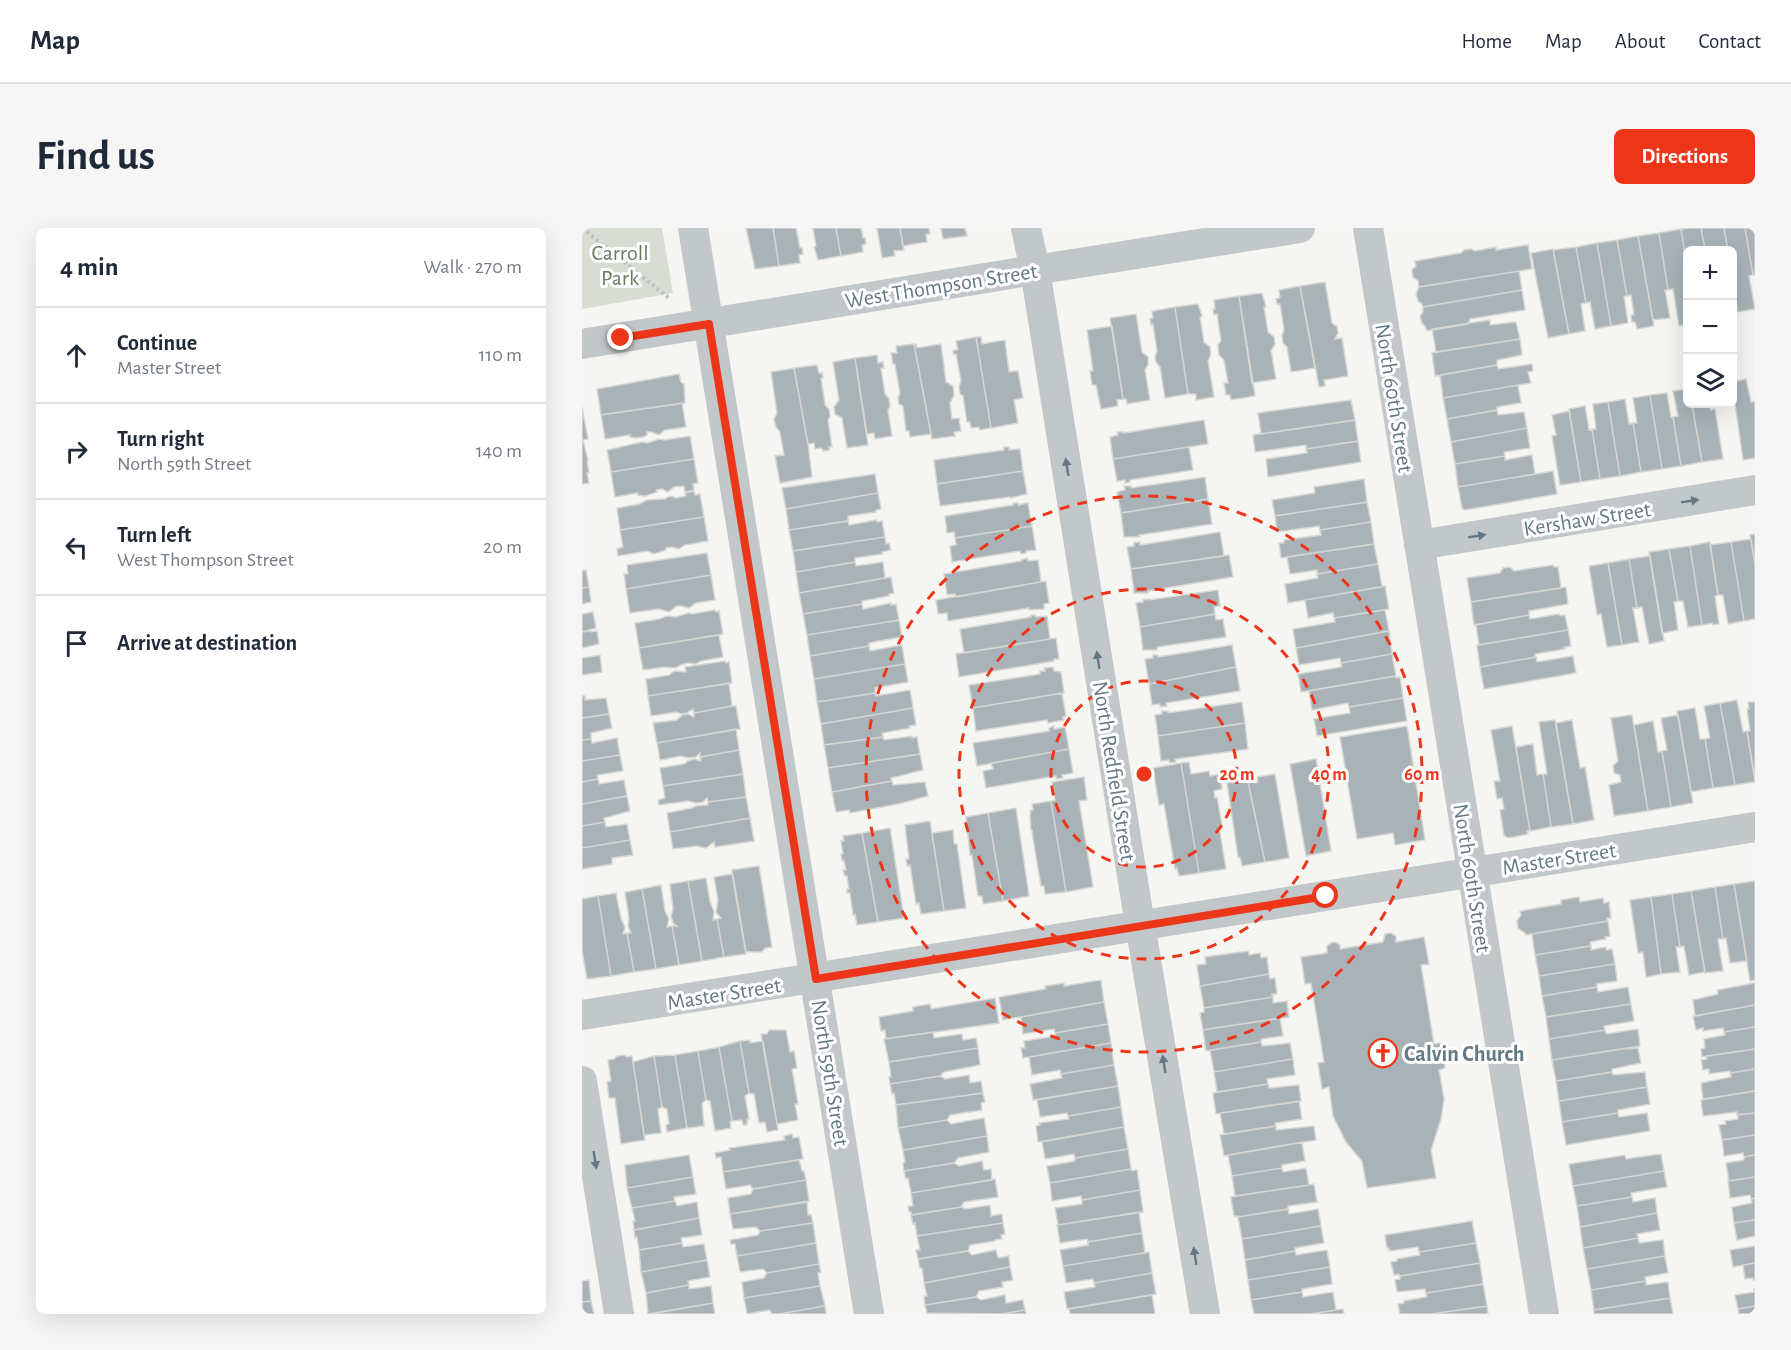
<!DOCTYPE html>
<meta charset="utf-8">
<style>
:root{--surface:#fff;--page:#f6f6f7;--text:#1f2937;--muted:#747a83;--line:#e0e1e3;--accent:#ed3619}
body{margin:0;font-family:"Alegreya Sans",sans-serif;background:var(--page);color:var(--text)}
.controls{position:absolute;right:18px;top:18px;display:grid;overflow:hidden;border-radius:9px;box-shadow:0 6px 24px #0002}
.controls button{width:54px;height:54px;display:grid;place-items:center;padding:0;border:0;border-bottom:2px solid var(--line);background:var(--surface);color:var(--text);font:30px sans-serif}
.stop{position:absolute;width:18px;height:18px;margin:-14px;border:4px solid #ed3619;border-radius:50%;background:#fff}
.stop.end{background:#ed3619;border-color:#fff;box-shadow:0 2px 6px #0008}
.list{margin:0;padding:0;list-style:none}
h2{display:flex;justify-content:space-between;align-items:center;height:78px;margin:0;padding:0 24px;font-size:26px}
h2 small{font-size:20px;font-weight:400;color:var(--muted)}
.list li{display:grid;grid-template-columns:39px 1fr auto;gap:18px;align-items:center;box-sizing:border-box;height:96px;padding:0 24px;border-top:2px solid var(--line)}
.list b{display:block;font-size:22px;white-space:nowrap}
.list p{margin:0;font-size:20px;white-space:nowrap;color:var(--muted)}
.list em{font-size:20px;font-style:normal;color:var(--muted)}
.icon{flex:none;width:33px;height:33px;fill:none;stroke:currentColor;stroke-width:2;stroke-linecap:round;stroke-linejoin:round}
.map{position:relative;flex:none;width:1173px;height:1086px;overflow:hidden;border-radius:9px}
header{display:flex;align-items:center;gap:36px;box-sizing:border-box;height:84px;padding:0 30px;background:var(--surface);border-bottom:2px solid var(--line)}
header strong{font-size:28px}
nav{display:flex;gap:33px;margin-inline-start:auto;font-size:21px}
.intro{display:flex;align-items:center;justify-content:space-between;box-sizing:border-box;height:144px;padding:0 36px}
h1{margin:0;font-size:42px}
.button{padding:15px 27px;border-radius:9px;background:var(--accent);color:#fff;font-size:21px;font-weight:700}
main{display:flex;gap:36px;padding:0 36px}
aside{flex:1;background:var(--surface);border-radius:9px;box-shadow:0 6px 24px #0002}
.map>svg:first-child{display:block}
.green{fill:#d7ddd2}
.building{fill:#a9b3b7;stroke:#d6d6d4;stroke-width:1.5}
.lines{fill:none;stroke-linecap:round;stroke-linejoin:round}
.path{stroke:#bec0c2;stroke-width:4;stroke-dasharray:3 3;stroke-linecap:butt}
.minor{stroke:#c2c7c9;stroke-width:30}
.oneway{fill:#627884}
.route{stroke:#ed3619;stroke-width:8}
.ring{fill:none;stroke:#ed3619;stroke-width:3;stroke-dasharray:10 8}
.labels{text-anchor:middle;stroke-width:6;stroke-linejoin:round;paint-order:stroke}
.park-label{font-size:22px;fill:#697b61;stroke:#fff}
.street-label{font-size:22px;fill:#627884;stroke:#fff}
.poi-label{font-size:22px;font-weight:bold;fill:#627884;stroke:#fff;text-anchor:start}
.centre{fill:#ed3619;stroke:#fff;stroke-width:3}
.ring-label{font-size:18px;text-anchor:middle;font-weight:bold;fill:#ed3619;stroke:#fff;stroke-width:6;stroke-linejoin:round;paint-order:stroke}
</style>
<header>
<strong>Map</strong>
<nav><a>Home</a><a>Map</a><a>About</a><a>Contact</a></nav>
</header>
<div class="intro"><h1>Find us</h1><a class="button">Directions</a></div>
<main>
<aside>
<h2>4 min<small>Walk · 270 m</small></h2>
<ul class="list">
<li><svg class="icon" aria-label="ahead" viewBox="0 0 24 24"><path d="M12 20V5M6 11l6-6 6 6"/></svg><div><b>Continue</b><p>Master Street</p></div><em>110 m</em></li>
<li><svg class="icon" aria-label="right" viewBox="0 0 24 24"><path d="M7 20v-9h11M14 6l5 5-5 5"/></svg><div><b>Turn right</b><p>North 59th Street</p></div><em>140 m</em></li>
<li><svg class="icon" aria-label="left" viewBox="0 0 24 24"><path d="M17 20v-9H6M10 6l-5 5 5 5"/></svg><div><b>Turn left</b><p>West Thompson Street</p></div><em>20 m</em></li>
<li><svg class="icon" aria-label="arrive" viewBox="0 0 24 24"><path d="M6 21V4h12l-3 4 3 4H6"/></svg><div><b>Arrive at destination</b></div></li>
</ul>
</aside>
<div class="map">
<svg width="1173" height="1086" viewBox="0 0 1173 1086">
<rect width="100%" height="100%" fill="#f5f5f1"/>
<path class="green" d="M 0,0 L 80,0 L 91,65 L 0,81 Z"/>
<path class="building" d="M 164,0 L 191,0 L 197,38 L 173,41 Z
M 191,0 L 214,0 L 218,20 L 220,20 L 221,26 L 217,27 L 218,35 L 197,38 Z
M 231,0 L 254,0 L 259,28 L 236,32 L 232,19 L 234,18 Z
M 254,0 L 279,0 L 281,10 L 283,10 L 284,16 L 280,17 L 281,24 L 259,28 Z
M 295,0 L 318,0 L 322,22 L 312,23 L 313,28 L 300,30 Z
M 318,0 L 347,0 L 348,6 L 344,6 L 345,14 L 321,18 Z
M 359,0 L 383,0 L 385,8 L 361,11 Z
M 1108,0 L 1119,0 L 1123,22 L 1106,22 L 1106,45 L 1099,1 Z
M 1119,0 L 1142,0 L 1146,22 L 1123,22 Z
M 1142,0 L 1163,0 L 1171,47 L 1167,48 L 1173,81 L 1155,84 L 1150,54 L 1150,22 L 1146,22 Z
M 1163,0 L 1173,0 L 1173,47 L 1171,47 Z
M 1099,1 L 1106,45 L 1106,97 L 1097,98 L 1091,61 L 1086,62 L 1077,5 Z
M 1077,5 L 1086,62 L 1083,62 L 1088,90 L 1071,92 L 1056,8 Z
M 1056,8 L 1072,98 L 1055,101 L 1053,94 L 1050,94 L 1049,87 L 1052,87 L 1049,67 L 1045,68 L 1035,12 Z
M 1035,12 L 1045,68 L 1042,68 L 1046,95 L 1029,98 L 1015,15 Z
M 1015,15 L 1029,98 L 1013,101 L 1008,74 L 1004,75 L 994,19 Z
M 946,17 L 950,41 L 837,59 L 836,53 L 831,49 L 830,42 L 834,38 L 833,33 L 879,25 L 882,22 L 889,21 L 893,23 L 914,19 L 914,22 Z
M 994,19 L 1004,75 L 999,76 L 1003,103 L 987,106 L 971,22 Z
M 971,21 L 987,106 L 966,110 L 949,25 Z
M 937,43 L 940,62 L 841,79 L 840,76 L 836,73 L 834,66 L 837,59 Z
M 743,54 L 750,95 L 755,99 L 756,105 L 753,111 L 760,110 L 766,148 L 742,152 L 743,158 L 737,159 L 718,58 Z
M 1150,54 L 1155,82 L 1150,83 Z
M 718,58 L 733,140 L 709,144 L 705,119 L 701,115 L 700,107 L 702,102 L 698,76 L 695,76 L 694,71 L 698,70 L 697,62 Z
M 940,62 L 943,82 L 888,91 L 886,96 L 845,103 L 843,98 L 840,95 L 838,88 L 841,84 L 841,79 Z
M 680,65 L 684,79 L 682,79 L 686,104 L 692,109 L 693,116 L 689,123 L 694,151 L 670,155 L 657,68 Z
M 657,68 L 673,168 L 649,172 L 648,167 L 644,167 L 642,155 L 646,155 L 642,132 L 637,127 L 636,117 L 639,113 L 635,86 L 632,87 L 631,81 L 633,81 L 632,72 Z
M 616,76 L 620,88 L 618,89 L 622,114 L 628,119 L 629,126 L 626,133 L 632,169 L 614,172 L 614,166 L 606,166 L 593,79 Z
M 593,79 L 606,166 L 583,170 L 578,139 L 574,134 L 573,129 L 575,123 L 571,96 L 569,97 L 568,91 L 571,90 L 570,83 Z
M 554,86 L 560,124 L 566,129 L 566,137 L 563,142 L 568,172 L 545,176 L 544,171 L 541,171 L 528,90 Z
M 908,92 L 908,97 L 934,94 L 938,111 L 854,124 L 850,101 Z
M 530,98 L 541,171 L 535,172 L 536,178 L 519,181 L 514,157 L 510,157 L 508,143 L 511,143 L 505,102 Z
M 394,109 L 399,109 L 400,116 L 423,112 L 427,144 L 436,143 L 441,170 L 432,172 L 436,195 L 409,200 Z
M 394,109 L 409,200 L 398,202 L 397,199 L 389,200 L 388,194 L 385,194 L 381,168 L 378,166 L 377,159 L 379,153 L 374,126 L 372,127 L 371,123 L 376,121 L 374,113 Z
M 938,111 L 940,127 L 915,132 L 915,137 L 853,148 L 850,125 Z
M 332,116 L 334,116 L 335,120 L 359,116 L 364,154 L 371,158 L 372,167 L 368,175 L 370,191 L 377,190 L 379,203 L 372,204 L 373,208 L 350,211 Z
M 332,116 L 349,206 L 328,209 L 327,203 L 324,203 L 321,178 L 317,176 L 316,169 L 318,166 L 313,136 L 311,136 L 309,125 L 315,125 L 314,118 Z
M 295,127 L 296,135 L 301,134 L 302,140 L 299,140 L 303,166 L 307,171 L 308,178 L 306,182 L 310,208 L 293,211 L 292,205 L 285,206 L 273,130 Z
M 273,130 L 286,217 L 265,220 L 260,190 L 253,186 L 252,179 L 257,172 L 251,134 Z
M 950,136 L 951,143 L 946,144 L 949,155 L 861,170 L 858,147 L 915,137 L 916,141 Z
M 235,137 L 237,145 L 240,144 L 241,150 L 239,150 L 243,177 L 247,181 L 248,188 L 246,192 L 250,219 L 247,219 L 247,222 L 241,223 L 240,220 L 233,221 L 232,215 L 226,216 L 212,140 Z
M 212,140 L 226,216 L 230,249 L 198,255 L 193,228 L 202,227 L 198,204 L 194,199 L 192,191 L 195,185 L 189,144 Z
M 97,146 L 99,154 L 102,156 L 103,175 L 19,187 L 15,161 Z
M 1164,151 L 1169,174 L 1173,174 L 1173,230 L 1161,232 L 1150,154 Z
M 936,157 L 939,175 L 915,179 L 915,182 L 865,191 L 861,170 Z
M 1106,161 L 1106,176 L 1110,176 L 1120,234 L 1099,238 L 1091,189 L 1096,188 L 1091,163 Z
M 1085,165 L 1089,189 L 1091,189 L 1099,238 L 1080,241 L 1068,167 Z
M 1068,167 L 1080,241 L 1059,244 L 1051,195 L 1055,195 L 1051,170 Z
M 1043,171 L 1047,196 L 1051,195 L 1059,244 L 1038,248 L 1026,174 Z
M 769,172 L 773,192 L 679,206 L 676,185 Z
M 1026,174 L 1038,248 L 1018,251 L 1010,201 L 1014,201 L 1011,176 Z
M 100,175 L 104,199 L 83,202 L 77,207 L 69,204 L 65,204 L 65,207 L 61,209 L 54,210 L 48,209 L 48,207 L 23,211 L 19,187 Z
M 1110,176 L 1127,176 L 1129,182 L 1133,181 L 1141,231 L 1120,234 Z
M 1003,178 L 1007,202 L 1010,201 L 1018,251 L 999,254 L 987,181 Z
M 0,179 L 6,211 L 1,212 L 6,232 L 5,233 L 7,245 L 5,245 L 7,255 L 0,256 Z
M 915,182 L 916,187 L 942,184 L 945,200 L 869,214 L 865,191 Z
M 987,183 L 999,254 L 978,257 L 970,208 L 974,207 L 970,187 Z
M 622,192 L 626,216 L 531,231 L 528,209 L 536,207 L 535,204 L 541,204 L 541,205 Z
M 773,192 L 776,213 L 724,221 L 724,217 L 673,224 L 671,207 Z
M 945,200 L 948,220 L 922,224 L 923,228 L 873,236 L 869,214 Z
M 108,208 L 112,231 L 29,244 L 25,222 L 60,214 L 66,215 L 77,211 L 82,212 Z
M 776,213 L 779,234 L 686,249 L 684,231 L 725,225 L 724,221 Z
M 422,219 L 427,219 L 427,222 L 438,221 L 441,243 L 355,256 L 352,232 L 422,222 Z
M 607,219 L 611,242 L 548,252 L 548,254 L 543,255 L 543,252 L 535,253 L 531,231 Z
M 950,227 L 953,246 L 876,259 L 873,236 L 923,228 L 923,232 Z
M 112,231 L 116,255 L 111,256 L 112,262 L 103,264 L 102,258 L 92,259 L 86,264 L 80,261 L 74,262 L 75,264 L 63,268 L 56,267 L 56,265 L 33,269 L 29,244 Z
M 441,243 L 445,266 L 428,270 L 428,269 L 358,278 L 355,256 Z
M 971,243 L 975,266 L 883,282 L 880,280 L 876,259 Z
M 293,246 L 296,265 L 204,281 L 200,260 Z
M 623,249 L 626,271 L 539,285 L 535,264 L 543,262 L 542,258 L 549,258 L 549,260 Z
M 782,251 L 785,274 L 693,288 L 690,272 L 733,265 L 732,259 Z
M 112,263 L 113,267 L 118,266 L 122,289 L 38,302 L 35,280 L 58,276 L 65,272 L 83,271 L 88,268 L 94,270 L 104,268 L 103,265 Z
M 296,265 L 299,281 L 294,282 L 294,284 L 266,288 L 266,293 L 207,302 L 204,281 Z
M 626,271 L 630,296 L 557,307 L 558,309 L 542,309 L 539,285 Z
M 785,274 L 789,294 L 738,302 L 737,298 L 695,304 L 693,288 Z
M 431,275 L 436,275 L 436,277 L 446,275 L 450,298 L 373,310 L 372,304 L 365,305 L 363,288 L 431,277 Z
M 122,289 L 126,313 L 103,317 L 97,321 L 90,319 L 84,320 L 84,322 L 72,326 L 65,323 L 36,328 L 35,321 L 41,319 L 38,302 Z
M 295,292 L 295,294 L 300,293 L 303,309 L 211,323 L 207,302 L 266,293 L 267,297 Z
M 789,294 L 792,316 L 699,330 L 697,315 L 702,315 L 702,312 L 739,307 L 738,302 Z
M 450,298 L 454,322 L 444,323 L 444,325 L 439,326 L 438,323 L 370,334 L 368,318 L 374,317 L 373,310 Z
M 638,304 L 642,328 L 549,341 L 545,319 L 552,318 L 552,315 L 558,314 L 558,317 Z
M 1173,306 L 1173,337 L 1168,307 Z
M 303,309 L 304,316 L 307,315 L 309,322 L 300,324 L 301,326 L 273,330 L 273,334 L 214,344 L 211,323 Z
M 1169,311 L 1173,337 L 1173,391 L 1162,393 L 1149,314 Z
M 1128,314 L 1136,367 L 1133,368 L 1137,396 L 1131,397 L 1130,395 L 1120,397 L 1108,318 Z
M 1149,314 L 1162,393 L 1146,396 L 1141,367 L 1136,367 L 1128,317 Z
M 792,316 L 796,336 L 735,346 L 735,342 L 708,346 L 705,329 Z
M 1108,318 L 1120,397 L 1106,399 L 1101,373 L 1096,373 L 1087,321 Z
M 1087,321 L 1096,373 L 1092,374 L 1096,402 L 1080,405 L 1067,324 Z
M 125,325 L 129,347 L 44,361 L 42,346 L 46,346 L 45,337 Z
M 647,327 L 651,349 L 566,363 L 566,365 L 552,365 L 549,341 Z
M 1068,328 L 1082,413 L 1067,416 L 1060,379 L 1055,380 L 1047,331 Z
M 445,330 L 446,333 L 456,332 L 459,354 L 374,369 L 373,366 L 365,367 L 362,346 L 439,333 L 439,332 Z
M 1047,331 L 1055,380 L 1051,380 L 1057,414 L 1040,417 L 1026,335 Z
M 273,334 L 274,338 L 301,334 L 303,350 L 217,365 L 214,344 Z
M 1026,335 L 1040,417 L 1025,419 L 1019,386 L 1015,387 L 1007,338 Z
M 796,336 L 800,359 L 706,375 L 703,356 L 736,350 L 735,346 Z
M 971,337 L 972,339 L 976,339 L 979,360 L 889,374 L 885,350 L 918,345 L 921,340 L 928,339 L 932,343 Z
M 4,342 L 7,359 L 0,360 L 0,343 Z
M 129,347 L 133,372 L 114,375 L 107,380 L 99,378 L 95,378 L 87,384 L 77,381 L 48,385 L 44,361 Z
M 309,349 L 312,365 L 307,366 L 307,368 L 280,373 L 280,376 L 221,386 L 217,365 Z
M 464,353 L 467,375 L 462,376 L 462,381 L 447,382 L 447,380 L 366,393 L 365,385 L 356,386 L 354,372 Z
M 803,358 L 807,381 L 752,390 L 751,385 L 726,390 L 723,372 Z
M 7,359 L 9,374 L 0,376 L 0,360 Z
M 984,359 L 986,376 L 947,383 L 947,387 L 892,397 L 889,374 Z
M 636,362 L 638,378 L 632,379 L 633,386 L 558,399 L 554,375 L 561,374 L 561,372 L 567,371 L 567,372 Z
M 309,375 L 309,377 L 314,376 L 317,392 L 225,407 L 221,386 L 280,376 L 281,381 Z
M 133,382 L 134,384 L 137,383 L 141,406 L 57,420 L 53,395 L 77,391 L 85,388 L 94,389 L 106,385 L 110,386 Z
M 803,382 L 807,403 L 714,420 L 711,401 L 753,394 L 752,390 Z
M 11,384 L 14,400 L 0,404 L 0,386 Z
M 633,386 L 634,392 L 641,391 L 644,409 L 575,419 L 575,422 L 561,422 L 558,399 Z
M 977,386 L 978,388 L 983,387 L 986,402 L 897,417 L 894,397 L 947,387 L 948,391 Z
M 449,387 L 453,387 L 454,389 L 465,388 L 468,411 L 382,425 L 378,401 L 449,389 Z
M 317,392 L 320,409 L 287,415 L 287,418 L 228,428 L 225,407 Z
M 986,402 L 989,418 L 982,419 L 983,421 L 953,426 L 954,429 L 898,439 L 895,417 Z
M 8,403 L 8,404 L 15,403 L 17,416 L 0,420 L 0,404 Z
M 807,403 L 810,426 L 759,435 L 758,430 L 717,437 L 714,420 Z
M 137,407 L 141,429 L 119,433 L 114,436 L 107,435 L 101,436 L 93,440 L 83,439 L 61,442 L 57,420 Z
M 474,410 L 477,431 L 472,431 L 472,433 L 377,449 L 374,426 Z
M 320,417 L 323,436 L 232,451 L 228,428 L 287,418 L 288,423 Z
M 650,417 L 654,439 L 567,456 L 563,431 L 571,430 L 571,427 L 576,427 L 576,429 Z
M 810,426 L 814,448 L 719,464 L 716,446 L 760,439 L 759,435 Z
M 18,427 L 20,444 L 0,447 L 0,430 Z
M 991,428 L 994,445 L 902,461 L 898,439 L 954,429 L 955,434 Z
M 143,433 L 144,435 L 147,434 L 150,455 L 66,468 L 64,451 L 87,447 L 92,443 L 104,444 L 103,439 Z
M 323,436 L 326,454 L 293,460 L 293,465 L 235,474 L 232,451 Z
M 471,439 L 472,443 L 479,444 L 482,465 L 391,480 L 387,457 L 458,446 L 458,443 L 463,443 L 462,440 Z
M 654,439 L 658,463 L 584,475 L 585,478 L 578,479 L 578,476 L 570,477 L 567,456 Z
M 814,448 L 814,450 L 818,449 L 821,470 L 767,479 L 766,475 L 730,482 L 727,463 Z
M 147,455 L 150,478 L 112,485 L 111,481 L 105,485 L 99,486 L 94,484 L 69,488 L 66,468 Z
M 328,462 L 331,480 L 239,496 L 235,474 L 293,465 L 294,468 Z
M 480,465 L 484,488 L 481,489 L 482,492 L 466,495 L 465,492 L 394,503 L 391,480 Z
M 0,468 L 3,468 L 3,472 L 24,470 L 27,486 L 0,490 Z
M 821,470 L 825,493 L 735,508 L 732,491 L 768,485 L 767,479 Z
M 1155,472 L 1161,504 L 1165,503 L 1173,554 L 1153,557 L 1138,475 Z
M 660,474 L 663,495 L 576,508 L 573,487 L 580,486 L 580,483 L 586,483 L 586,485 Z
M 1166,474 L 1173,474 L 1173,551 L 1165,503 L 1168,503 L 1165,481 L 1167,481 Z
M 1138,475 L 1153,557 L 1131,560 L 1123,511 L 1128,510 L 1122,478 Z
M 150,478 L 154,478 L 158,501 L 75,515 L 71,495 L 95,492 L 100,487 L 106,486 L 112,489 L 112,485 Z
M 331,480 L 334,497 L 327,498 L 328,500 L 300,505 L 301,509 L 242,517 L 239,496 Z
M 1113,480 L 1118,511 L 1123,511 L 1131,560 L 1109,564 L 1095,483 Z
M 27,486 L 30,500 L 9,505 L 9,511 L 0,512 L 0,490 Z
M 1050,487 L 1066,583 L 1032,588 L 1027,557 L 1039,554 L 1038,547 L 1032,545 L 1031,538 L 1036,533 L 1029,490 Z
M 1096,487 L 1111,575 L 1089,579 L 1080,523 L 1085,522 L 1079,490 Z
M 973,492 L 991,596 L 969,599 L 961,546 L 965,546 L 957,494 Z
M 990,492 L 998,540 L 1003,539 L 1012,592 L 991,596 L 974,495 Z
M 1071,493 L 1076,524 L 1080,523 L 1089,579 L 1066,583 L 1052,497 Z
M 663,495 L 666,521 L 593,531 L 594,534 L 588,535 L 587,532 L 579,533 L 576,508 Z
M 472,498 L 472,501 L 483,499 L 487,521 L 395,538 L 391,515 L 467,503 L 467,500 Z
M 825,498 L 843,612 L 813,617 L 811,605 L 775,611 L 758,509 Z
M 930,498 L 948,603 L 945,603 L 946,606 L 926,610 L 922,607 L 918,582 L 922,581 L 920,570 L 915,571 L 912,553 L 918,553 L 909,502 Z
M 154,501 L 157,522 L 118,529 L 118,525 L 114,529 L 106,530 L 99,528 L 78,532 L 75,515 Z
M 330,508 L 330,510 L 335,509 L 338,526 L 246,540 L 242,517 L 301,509 L 302,512 Z
M 35,510 L 38,527 L 0,533 L 0,512 L 9,511 L 10,515 Z
M 951,516 L 955,547 L 961,546 L 969,599 L 948,603 L 934,519 Z
M 487,521 L 491,545 L 480,547 L 481,550 L 474,551 L 474,548 L 404,560 L 401,543 L 411,541 L 409,535 Z
M 157,522 L 161,546 L 81,558 L 78,540 L 102,536 L 106,533 L 112,531 L 119,533 L 118,529 Z
M 338,526 L 341,542 L 309,550 L 310,553 L 250,564 L 246,540 Z
M 38,527 L 41,543 L 15,547 L 16,551 L 0,554 L 0,533 Z
M 734,531 L 749,623 L 724,628 L 708,536 Z
M 607,534 L 609,546 L 627,543 L 628,548 L 638,546 L 640,561 L 632,563 L 633,570 L 635,569 L 640,597 L 637,598 L 644,641 L 617,645 L 599,535 Z
M 599,535 L 617,645 L 597,648 L 595,640 L 593,641 L 582,576 L 577,577 L 571,540 Z
M 672,544 L 674,555 L 676,554 L 675,549 L 693,546 L 707,630 L 683,634 L 664,545 Z
M 664,545 L 683,634 L 660,638 L 658,629 L 656,629 L 644,548 Z
M 161,546 L 164,569 L 126,574 L 125,570 L 121,574 L 114,575 L 107,573 L 77,577 L 76,572 L 83,570 L 81,558 Z
M 502,549 L 505,572 L 497,573 L 511,659 L 484,664 L 469,573 L 473,572 L 470,554 Z
M 16,551 L 17,556 L 42,552 L 45,568 L 0,576 L 0,554 Z
M 310,553 L 311,557 L 343,554 L 346,568 L 316,576 L 268,585 L 267,582 L 254,584 L 250,564 Z
M 45,568 L 48,583 L 22,590 L 23,594 L 0,598 L 0,576 Z
M 164,569 L 168,590 L 88,604 L 85,585 L 110,580 L 114,578 L 126,577 L 126,574 Z
M 469,573 L 484,664 L 463,666 L 462,658 L 459,658 L 451,611 L 450,602 L 449,602 L 448,587 L 449,582 L 451,582 L 450,576 Z
M 434,580 L 447,668 L 421,673 L 406,585 Z
M 406,585 L 421,673 L 401,676 L 400,668 L 396,668 L 390,627 L 388,627 L 384,589 Z
M 168,590 L 172,613 L 133,619 L 132,614 L 124,620 L 114,618 L 91,621 L 88,604 Z
M 348,593 L 362,683 L 339,686 L 337,675 L 334,676 L 328,637 L 325,638 L 324,631 L 327,631 L 323,597 Z
M 23,594 L 24,599 L 45,596 L 48,612 L 0,620 L 0,598 Z
M 308,600 L 322,690 L 296,694 L 280,605 Z
M 371,602 L 372,616 L 375,616 L 384,680 L 362,683 L 350,605 Z
M 280,605 L 296,694 L 275,697 L 273,686 L 271,687 L 268,665 L 265,665 L 265,661 L 267,661 L 265,648 L 263,648 L 261,642 L 264,642 L 262,632 L 260,633 L 259,626 L 261,626 L 259,613 L 262,613 L 261,608 Z
M 48,612 L 51,627 L 30,630 L 30,636 L 0,641 L 0,620 Z
M 177,638 L 190,719 L 183,720 L 180,724 L 164,724 L 150,642 Z
M 150,646 L 164,726 L 142,729 L 135,691 L 139,690 L 134,684 L 136,672 L 132,649 Z
M 124,650 L 128,674 L 132,683 L 131,692 L 135,691 L 142,729 L 120,733 L 106,653 Z
M 106,653 L 120,733 L 97,737 L 90,698 L 95,698 L 91,695 L 89,688 L 91,681 L 88,656 Z
M 1173,653 L 1173,752 L 1168,753 L 1152,656 Z
M 1152,656 L 1165,733 L 1148,735 L 1144,710 L 1141,711 L 1133,659 Z
M 79,657 L 83,683 L 87,691 L 85,699 L 90,698 L 97,737 L 74,741 L 60,661 Z
M 1133,659 L 1141,711 L 1136,711 L 1141,743 L 1123,745 L 1109,663 Z
M 60,661 L 74,741 L 52,744 L 45,705 L 49,705 L 46,698 L 47,690 L 43,664 Z
M 1109,663 L 1123,744 L 1107,747 L 1102,718 L 1098,719 L 1090,666 Z
M 34,665 L 39,691 L 43,699 L 41,706 L 45,705 L 52,744 L 29,748 L 16,668 Z
M 1090,666 L 1098,719 L 1094,719 L 1098,744 L 1079,746 L 1069,669 Z
M 16,668 L 29,748 L 5,751 L 0,722 L 0,671 Z
M 997,669 L 998,674 L 1021,670 L 1022,675 L 1027,674 L 1029,690 L 1025,690 L 1026,693 L 944,707 L 943,705 L 936,700 L 935,693 L 939,687 L 938,683 L 979,676 L 979,672 Z
M 1069,669 L 1079,746 L 1064,749 L 1061,724 L 1056,725 L 1048,672 Z
M 1026,693 L 1028,708 L 1023,709 L 1024,711 L 1008,714 L 1009,718 L 953,727 L 950,706 Z
M 809,705 L 814,708 L 814,714 L 842,709 L 847,736 L 839,737 L 852,816 L 859,815 L 863,840 L 857,842 L 862,871 L 859,891 L 849,922 L 854,950 L 785,960 L 780,933 L 764,914 L 751,888 L 747,859 L 740,861 L 736,835 L 742,834 L 729,755 L 723,756 L 719,729 L 745,725 L 745,718 L 749,715 L 753,714 L 758,717 L 758,721 L 801,714 L 803,706 Z
M 1009,718 L 1009,722 L 1024,719 L 1024,722 L 1030,721 L 1033,736 L 957,748 L 953,727 Z
M 666,723 L 667,727 L 678,725 L 679,730 L 685,729 L 687,746 L 618,758 L 615,737 L 624,736 L 623,729 Z
M 1033,736 L 1035,753 L 1015,756 L 1015,759 L 960,768 L 957,748 Z
M 687,746 L 688,751 L 693,750 L 695,766 L 690,766 L 691,769 L 622,780 L 618,758 Z
M 519,752 L 522,774 L 421,792 L 417,769 L 464,761 L 463,758 L 482,755 L 482,758 Z
M 1173,755 L 1173,777 L 1113,788 L 1111,772 L 1136,766 L 1135,762 Z
M 1015,759 L 1016,764 L 1046,759 L 1049,776 L 964,789 L 960,768 Z
M 691,769 L 691,775 L 705,773 L 707,789 L 621,802 L 618,785 L 622,784 L 622,780 Z
M 413,770 L 417,795 L 304,811 L 303,802 L 299,803 L 297,789 L 331,783 L 331,779 L 348,776 L 349,781 Z
M 522,774 L 526,796 L 473,805 L 472,801 L 441,806 L 439,789 Z
M 1049,776 L 1052,793 L 1022,798 L 1023,802 L 967,811 L 964,789 Z
M 1173,777 L 1173,799 L 1142,804 L 1141,800 L 1121,803 L 1121,800 L 1114,802 L 1111,788 Z
M 698,790 L 701,808 L 679,811 L 679,814 L 624,823 L 621,802 Z
M 526,796 L 529,815 L 441,830 L 439,820 L 443,820 L 442,813 L 473,808 L 473,805 Z
M 1173,799 L 1173,821 L 1120,829 L 1119,821 L 1123,820 L 1122,811 L 1143,807 L 1142,804 Z
M 1056,801 L 1058,818 L 970,832 L 967,811 L 1023,802 L 1024,806 Z
M 187,802 L 204,802 L 208,824 L 212,823 L 215,840 L 210,841 L 216,876 L 213,876 L 216,892 L 195,896 L 179,806 L 185,806 Z
M 351,804 L 352,810 L 380,806 L 381,812 L 394,810 L 396,820 L 307,834 L 302,811 Z
M 168,812 L 168,815 L 181,813 L 196,902 L 185,904 L 183,894 L 177,895 L 172,866 L 167,865 L 158,813 Z
M 158,813 L 167,865 L 163,868 L 167,891 L 165,891 L 165,897 L 161,897 L 160,892 L 150,893 L 137,819 Z
M 679,814 L 680,818 L 708,815 L 711,831 L 632,844 L 628,822 Z
M 529,815 L 532,837 L 479,846 L 478,842 L 450,847 L 447,829 Z
M 137,819 L 150,893 L 148,894 L 149,900 L 133,903 L 128,873 L 124,872 L 116,823 Z
M 396,820 L 398,837 L 362,844 L 358,848 L 308,856 L 307,849 L 309,849 L 307,834 Z
M 1046,820 L 1046,821 L 1056,820 L 1059,835 L 1030,841 L 1030,844 L 974,853 L 970,832 Z
M 1173,821 L 1173,841 L 1148,845 L 1148,843 L 1127,846 L 1127,841 L 1121,842 L 1119,832 L 1125,831 L 1124,828 Z
M 116,823 L 124,872 L 120,875 L 122,898 L 105,900 L 93,827 Z
M 42,827 L 45,829 L 50,828 L 63,912 L 39,916 L 33,870 L 27,870 L 25,854 L 29,853 L 26,832 L 32,831 L 35,828 Z
M 93,827 L 105,900 L 85,904 L 84,897 L 87,896 L 85,881 L 80,879 L 72,828 Z
M 72,828 L 80,879 L 76,881 L 79,905 L 62,907 L 51,834 Z
M 711,831 L 713,847 L 685,851 L 686,856 L 635,864 L 632,844 Z
M 532,837 L 536,858 L 451,872 L 448,856 L 480,850 L 479,846 Z
M 1173,841 L 1173,863 L 1121,871 L 1119,855 L 1149,849 L 1148,845 Z
M 1030,844 L 1031,847 L 1063,844 L 1065,859 L 977,873 L 974,853 Z
M 387,847 L 388,855 L 399,853 L 401,865 L 314,877 L 312,865 L 310,866 L 308,856 L 358,848 L 363,851 Z
M 686,856 L 687,860 L 717,857 L 719,873 L 634,886 L 631,865 Z
M 536,858 L 539,879 L 486,888 L 485,885 L 458,889 L 455,872 Z
M 1065,859 L 1068,876 L 1036,882 L 1036,885 L 980,894 L 977,873 Z
M 1173,863 L 1173,885 L 1155,887 L 1155,884 L 1121,888 L 1119,872 Z
M 401,865 L 403,874 L 399,875 L 400,882 L 368,887 L 365,892 L 316,900 L 314,877 Z
M 717,873 L 720,891 L 693,895 L 694,898 L 642,906 L 638,885 Z
M 539,879 L 542,899 L 456,914 L 454,898 L 458,897 L 457,895 L 487,891 L 486,888 Z
M 1036,885 L 1037,889 L 1065,885 L 1068,903 L 984,917 L 980,894 Z
M 1173,885 L 1173,907 L 1140,912 L 1137,897 L 1144,896 L 1143,893 L 1156,891 L 1155,887 Z
M 402,890 L 405,908 L 321,922 L 316,900 L 365,892 L 369,896 Z
M 694,898 L 694,902 L 732,898 L 734,912 L 642,928 L 638,907 Z
M 542,899 L 546,921 L 493,930 L 492,926 L 463,931 L 460,914 Z
M 210,906 L 211,910 L 217,909 L 221,931 L 141,944 L 139,929 L 134,930 L 133,925 L 148,922 L 147,920 L 203,912 L 202,908 Z
M 1173,907 L 1173,927 L 1162,929 L 1161,925 L 1142,928 L 1140,912 Z
M 405,908 L 407,924 L 376,930 L 372,935 L 322,943 L 321,935 L 323,934 L 321,922 Z
M 720,914 L 723,933 L 700,937 L 700,940 L 650,948 L 646,927 Z
M 546,921 L 549,941 L 468,955 L 465,938 L 493,933 L 493,930 Z
M 1079,926 L 1082,943 L 991,958 L 987,936 L 1043,927 L 1044,931 Z
M 107,927 L 111,949 L 45,960 L 43,937 Z
M 1173,927 L 1173,949 L 1147,953 L 1144,935 L 1162,932 L 1162,929 Z
M 217,932 L 220,943 L 222,943 L 224,952 L 171,961 L 168,957 L 144,961 L 141,944 Z
M 400,933 L 402,942 L 409,941 L 410,952 L 329,965 L 326,950 L 324,951 L 322,943 L 372,935 L 377,938 Z
M 700,940 L 701,944 L 724,940 L 727,957 L 653,968 L 650,948 Z
M 549,941 L 550,943 L 555,942 L 558,962 L 500,972 L 499,968 L 470,973 L 468,955 Z
M 1082,943 L 1085,959 L 1049,965 L 1050,969 L 995,978 L 991,958 Z
M 111,949 L 114,966 L 92,969 L 93,973 L 50,980 L 45,960 Z
M 1173,949 L 1173,970 L 1169,971 L 1168,967 L 1148,970 L 1146,953 Z
M 413,951 L 416,969 L 382,974 L 379,979 L 329,987 L 329,984 L 327,984 L 326,978 L 331,978 L 329,965 Z
M 224,952 L 227,973 L 148,986 L 146,970 L 169,966 L 171,961 Z
M 732,956 L 735,974 L 706,978 L 706,981 L 656,989 L 656,988 L 652,988 L 649,969 Z
M 558,962 L 561,984 L 476,997 L 473,980 L 500,976 L 500,972 Z
M 1050,969 L 1051,974 L 1073,970 L 1075,985 L 998,999 L 995,978 Z
M 1173,970 L 1173,992 L 1152,995 L 1150,979 L 1170,975 L 1169,971 Z
M 93,973 L 95,978 L 115,974 L 117,990 L 52,1002 L 51,993 L 53,993 L 50,980 Z
M 225,974 L 226,987 L 229,987 L 231,995 L 178,1003 L 174,999 L 151,1001 L 148,986 Z
M 408,977 L 409,988 L 420,986 L 421,995 L 335,1008 L 333,995 L 331,996 L 329,987 L 379,979 L 383,981 Z
M 706,981 L 707,986 L 736,981 L 739,998 L 660,1011 L 656,989 Z
M 557,984 L 560,1005 L 506,1014 L 505,1011 L 478,1015 L 475,997 Z
M 1075,985 L 1078,1002 L 1055,1006 L 1056,1010 L 1001,1020 L 998,999 Z
M 117,990 L 120,1007 L 99,1010 L 100,1015 L 57,1022 L 55,1009 L 53,1010 L 52,1002 Z
M 1173,992 L 1173,1008 L 1155,1012 L 1152,995 Z
M 890,993 L 894,1015 L 837,1024 L 836,1019 L 807,1023 L 807,1020 L 805,1020 L 803,1007 Z
M 231,995 L 234,1015 L 155,1028 L 153,1016 L 149,1016 L 148,1012 L 176,1007 L 178,1003 Z
M 421,995 L 423,1006 L 419,1007 L 420,1011 L 413,1012 L 413,1013 L 388,1017 L 386,1023 L 336,1031 L 334,1022 L 338,1022 L 335,1008 Z
M 739,998 L 742,1015 L 713,1020 L 713,1023 L 663,1032 L 660,1011 Z
M 560,1005 L 563,1025 L 481,1038 L 478,1022 L 506,1017 L 506,1014 Z
M 1056,1010 L 1057,1015 L 1081,1012 L 1083,1028 L 1005,1041 L 1001,1020 Z
M 100,1015 L 101,1019 L 122,1016 L 125,1032 L 59,1044 L 57,1022 Z
M 234,1015 L 237,1036 L 185,1045 L 181,1041 L 158,1044 L 155,1028 Z
M 894,1015 L 898,1035 L 818,1048 L 817,1046 L 812,1047 L 809,1034 L 815,1033 L 815,1031 L 838,1027 L 837,1024 Z
M 1173,1018 L 1173,1035 L 1151,1039 L 1148,1022 Z
M 414,1022 L 416,1030 L 427,1028 L 428,1039 L 342,1055 L 340,1040 L 338,1040 L 336,1031 L 386,1023 L 390,1027 Z
M 745,1022 L 748,1039 L 666,1052 L 663,1032 L 713,1023 L 714,1027 Z
M 567,1024 L 570,1045 L 512,1055 L 511,1051 L 484,1055 L 481,1038 Z
M 1083,1028 L 1086,1045 L 1063,1049 L 1064,1053 L 1009,1062 L 1005,1041 Z
M 125,1032 L 128,1049 L 106,1053 L 107,1057 L 64,1065 L 59,1044 Z
M 898,1035 L 901,1056 L 844,1065 L 843,1061 L 815,1064 L 813,1052 L 818,1051 L 818,1048 Z
M 1173,1035 L 1173,1052 L 1171,1052 L 1171,1050 L 1163,1051 L 1161,1037 Z
M 237,1036 L 239,1044 L 236,1045 L 238,1058 L 162,1070 L 160,1054 L 182,1050 L 185,1045 Z
M 428,1039 L 431,1052 L 420,1054 L 421,1059 L 397,1063 L 394,1069 L 343,1077 L 342,1068 L 345,1068 L 342,1055 Z
M 748,1039 L 750,1056 L 720,1061 L 720,1064 L 669,1072 L 666,1052 Z
M 570,1045 L 574,1066 L 485,1081 L 482,1064 L 513,1059 L 512,1055 Z
M 7,1052 L 9,1073 L 0,1074 L 0,1053 Z
M 1064,1053 L 1064,1057 L 1086,1054 L 1088,1070 L 1012,1082 L 1009,1062 Z
M 901,1056 L 905,1078 L 849,1086 L 818,1086 L 816,1076 L 822,1075 L 822,1073 L 845,1069 L 844,1065 Z
M 107,1057 L 107,1061 L 129,1058 L 131,1075 L 66,1086 L 64,1065 Z
M 238,1058 L 243,1078 L 197,1086 L 190,1086 L 188,1082 L 165,1086 L 162,1070 Z
M 1172,1061 L 1173,1061 L 1173,1078 L 1156,1081 L 1153,1067 L 1172,1064 Z
M 720,1064 L 721,1069 L 751,1064 L 754,1082 L 727,1086 L 672,1086 L 669,1072 Z
M 423,1067 L 424,1075 L 441,1072 L 443,1082 L 419,1086 L 345,1085 L 343,1077 L 394,1069 L 399,1072 Z
M 570,1067 L 573,1086 L 488,1086 L 487,1081 Z
M 1088,1070 L 1091,1086 L 1012,1086 L 1012,1082 Z
M 9,1073 L 12,1086 L 0,1086 L 0,1074 Z
M 131,1075 L 133,1086 L 69,1086 Z
M 243,1078 L 244,1086 L 197,1086 Z
M 905,1078 L 906,1086 L 849,1086 Z
M 1173,1078 L 1173,1086 L 1157,1086 L 1156,1081 Z
M 761,1081 L 762,1086 L 727,1086 L 754,1082 Z
M 443,1082 L 444,1086 L 419,1086 Z"/>
<g class="lines">
<path class="path" d="M 0,0 L 88,71"/>
<path class="minor" d="M 111,0 L 287,1086
M 444,0 L 453,42 L 553,666 L 623,1086
M 786,0 L 962,1086
M 0,116 L 453,42 L 718,0
M 837,317 L 1173,262
M 0,787 L 1173,599
M 0,853 L 37,1086"/>
</g>
<defs><path id="oneway-solid" d="M-6-.8H1V-3.2L6.5 0L1 3.2V.8H-6Z" transform="scale(1.5)"/></defs>
<g class="oneway">
<use href="#oneway-solid" transform="translate(485 239) rotate(-99)"/>
<use href="#oneway-solid" transform="translate(1108 273) rotate(-9)"/>
<use href="#oneway-solid" transform="translate(895 308) rotate(-9)"/>
<use href="#oneway-solid" transform="translate(516 432) rotate(-99)"/>
<use href="#oneway-solid" transform="translate(582 836) rotate(-99)"/>
<use href="#oneway-solid" transform="translate(13 932) rotate(81)"/>
<use href="#oneway-solid" transform="translate(613 1028) rotate(-99)"/>
</g>
<g class="lines">
<path class="route" d="M 39,110 L 127,96 L 234,751 L 744,668"/>
</g>
<g class="ring">
<circle cx="562" cy="546" r="93"/>
<circle cx="562" cy="546" r="185"/>
<circle cx="562" cy="546" r="278"/>
</g>
<defs>
<g id="church-ring" transform="scale(1.5)"><circle r="9.5" fill="#fff" stroke="#ed3619" stroke-width="1.5"/><path d="M-1.2-6h2.4v3.5h3.3v2.4h-3.3V6h-2.4V-.1h-3.3v-2.4h3.3Z" fill="#ed3619"/></g>
</defs>
<g fill-rule="evenodd">
<use href="#church-ring" x="801" y="825"/>
</g>
<g class="labels">
<g class="park-label">
<text x="38" y="32">Carroll<tspan x="38" dy="25">Park</tspan></text>
</g>
<g class="street-label">
<text transform="translate(359 57) rotate(-9)" y="8">West Thompson Street</text>
<text transform="translate(813 170) rotate(81)" y="8">North 60th Street</text>
<text transform="translate(1005 290) rotate(-9)" y="8">Kershaw Street</text>
<text transform="translate(533 543) rotate(81)" y="8">North Redfield Street</text>
<text transform="translate(977 630) rotate(-9)" y="8">Master Street</text>
<text transform="translate(891 650) rotate(81)" y="8">North 60th Street</text>
<text transform="translate(142 765) rotate(-9)" y="8">Master Street</text>
<text transform="translate(249 845) rotate(81)" y="8">North 59th Street</text>
</g>
<g class="poi-label">
<text x="822" y="833">Calvin Church</text>
</g>
</g>
<circle cx="562" cy="546" r="9" class="centre"/>
<g class="ring-label">
<text x="655" y="552">20 m</text>
<text x="747" y="552">40 m</text>
<text x="840" y="552">60 m</text>
</g>
</svg>
<div class="controls">
<button>+</button>
<button>−</button>
<button><svg class="icon" aria-label="layers" viewBox="0 0 24 24"><path d="M12 4l9 5-9 5-9-5zM3 14l9 5 9-5"/></svg></button>
</div>
<div class="stop" style="left:744px;top:668px"></div>
<div class="stop end" style="left:39px;top:110px"></div>
</div>
</main>
